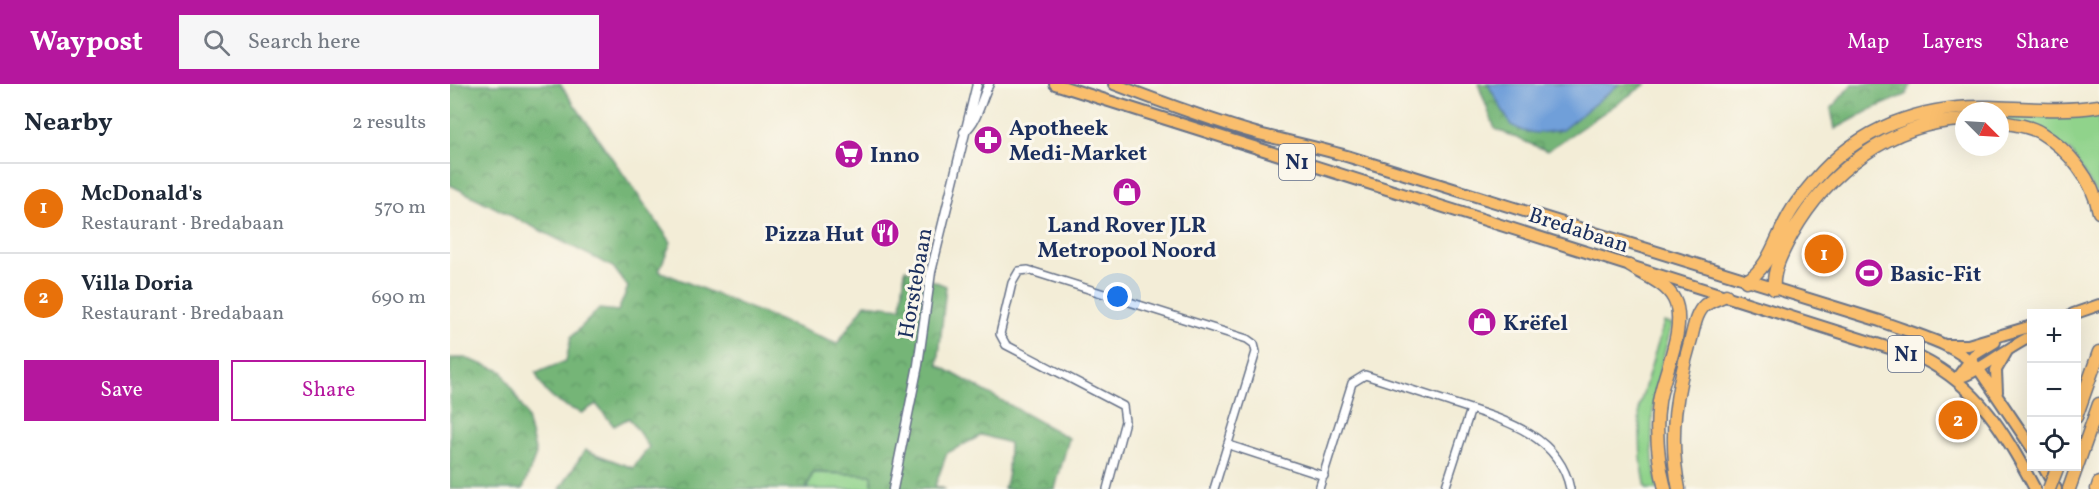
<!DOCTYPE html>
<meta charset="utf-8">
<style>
:root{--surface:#fff;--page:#f6f6f7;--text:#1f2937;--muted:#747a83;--line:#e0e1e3;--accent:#b5179e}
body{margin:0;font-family:Vollkorn,serif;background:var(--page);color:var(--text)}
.controls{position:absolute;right:18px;bottom:18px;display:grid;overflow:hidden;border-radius:0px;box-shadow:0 6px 24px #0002}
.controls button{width:54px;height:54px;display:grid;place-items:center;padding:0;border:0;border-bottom:2px solid var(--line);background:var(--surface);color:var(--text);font:30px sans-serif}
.compass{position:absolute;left:1505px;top:18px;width:54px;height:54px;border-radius:50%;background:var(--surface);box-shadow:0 6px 24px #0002;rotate:114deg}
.you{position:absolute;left:668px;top:213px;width:21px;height:21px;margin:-15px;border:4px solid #fff;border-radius:50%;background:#1a73e8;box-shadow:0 0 0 9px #1a73e833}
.badge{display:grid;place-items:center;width:39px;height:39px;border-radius:50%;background:var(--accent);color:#fff;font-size:20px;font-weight:700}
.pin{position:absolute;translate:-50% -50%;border:3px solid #fff;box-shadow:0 2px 6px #0006}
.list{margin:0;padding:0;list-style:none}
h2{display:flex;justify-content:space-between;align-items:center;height:78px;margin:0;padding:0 24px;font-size:26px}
h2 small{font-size:20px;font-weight:400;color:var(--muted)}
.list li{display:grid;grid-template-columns:39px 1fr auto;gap:18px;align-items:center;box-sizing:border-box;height:90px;padding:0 24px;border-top:2px solid var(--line)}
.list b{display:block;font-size:22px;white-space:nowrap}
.list p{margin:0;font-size:20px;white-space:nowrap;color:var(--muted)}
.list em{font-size:20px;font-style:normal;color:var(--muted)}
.actions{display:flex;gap:12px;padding:18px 24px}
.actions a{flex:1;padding:14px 0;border:2px solid var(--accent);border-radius:0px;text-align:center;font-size:21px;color:var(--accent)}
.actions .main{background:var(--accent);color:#fff}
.icon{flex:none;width:33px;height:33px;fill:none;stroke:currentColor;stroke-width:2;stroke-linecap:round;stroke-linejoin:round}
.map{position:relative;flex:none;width:1649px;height:405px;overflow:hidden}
header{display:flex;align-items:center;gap:36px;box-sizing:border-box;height:84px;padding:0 30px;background:var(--accent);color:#fff}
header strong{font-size:28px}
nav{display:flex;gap:33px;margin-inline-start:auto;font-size:21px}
.search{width:420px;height:54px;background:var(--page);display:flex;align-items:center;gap:15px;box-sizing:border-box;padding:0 21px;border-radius:0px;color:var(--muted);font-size:22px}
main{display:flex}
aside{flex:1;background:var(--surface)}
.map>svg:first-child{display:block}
.grass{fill:#90d38b;stroke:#568174;stroke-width:1.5}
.forest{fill:url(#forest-crowns);stroke:#48726a;stroke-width:1.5}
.water{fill:#709fd9;stroke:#46679c;stroke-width:1.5}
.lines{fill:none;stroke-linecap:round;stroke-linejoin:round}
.minor-casing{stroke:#677288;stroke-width:10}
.tertiary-casing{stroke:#677288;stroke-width:11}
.primary-casing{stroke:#677288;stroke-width:14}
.motorway-casing{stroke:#677288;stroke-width:15}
.minor{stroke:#fff;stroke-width:7}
.tertiary{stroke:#fff;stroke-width:8}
.primary{stroke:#fabe6d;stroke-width:10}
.motorway{stroke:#fabe6d;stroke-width:12}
.motorway-bridge-casing{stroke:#677288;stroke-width:15;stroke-linecap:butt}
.motorway-bridge{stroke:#fabe6d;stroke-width:12}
.labels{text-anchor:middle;stroke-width:6;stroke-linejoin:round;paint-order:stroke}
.shield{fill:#fbf7ec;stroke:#5e6b89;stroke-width:1.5}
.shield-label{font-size:21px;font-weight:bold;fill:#1b2f5e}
.poi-label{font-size:22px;font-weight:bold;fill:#1b2f5e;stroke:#fbf7ec;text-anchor:start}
.street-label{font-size:22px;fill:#1b2f5e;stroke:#fbf7ec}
</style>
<header>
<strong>Waypost</strong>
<div class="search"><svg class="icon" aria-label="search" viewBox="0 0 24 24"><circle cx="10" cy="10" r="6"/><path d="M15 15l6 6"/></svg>Search here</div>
<nav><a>Map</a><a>Layers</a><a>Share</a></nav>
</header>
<main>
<aside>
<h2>Nearby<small>2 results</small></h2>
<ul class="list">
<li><span class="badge" style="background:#e8710a">1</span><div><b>McDonald's</b><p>Restaurant · Bredabaan</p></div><em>570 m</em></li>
<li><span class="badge" style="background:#e8710a">2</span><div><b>Villa Doria</b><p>Restaurant · Bredabaan</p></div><em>690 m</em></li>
</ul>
<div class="actions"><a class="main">Save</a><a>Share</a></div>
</aside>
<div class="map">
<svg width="1649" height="405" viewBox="0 0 1649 405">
<defs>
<pattern id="forest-crowns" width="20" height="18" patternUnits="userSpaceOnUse" patternTransform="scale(1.5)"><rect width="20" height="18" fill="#74b577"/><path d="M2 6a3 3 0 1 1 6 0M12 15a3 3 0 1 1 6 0" fill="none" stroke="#5e9465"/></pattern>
</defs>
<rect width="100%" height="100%" fill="#fbf7ec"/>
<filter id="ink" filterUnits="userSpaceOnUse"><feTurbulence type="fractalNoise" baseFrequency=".0167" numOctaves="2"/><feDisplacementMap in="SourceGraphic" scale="12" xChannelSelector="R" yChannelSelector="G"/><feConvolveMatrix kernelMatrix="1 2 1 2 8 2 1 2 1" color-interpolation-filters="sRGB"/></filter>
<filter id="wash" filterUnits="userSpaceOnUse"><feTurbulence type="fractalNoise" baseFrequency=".008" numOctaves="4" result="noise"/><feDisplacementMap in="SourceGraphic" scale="24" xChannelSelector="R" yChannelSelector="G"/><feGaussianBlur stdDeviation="1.35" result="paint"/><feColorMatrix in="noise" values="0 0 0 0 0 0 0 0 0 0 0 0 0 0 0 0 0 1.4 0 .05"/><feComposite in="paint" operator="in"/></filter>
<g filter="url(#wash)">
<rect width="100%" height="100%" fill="#f3edd7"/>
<path class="grass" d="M 1649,25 L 1649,114 L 1621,68 L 1550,34 L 1550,27 Z
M 1214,238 L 1222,240 C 1206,300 1194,343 1208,405 L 1196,405 L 1191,376 L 1189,323 Z
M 363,389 L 423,391 L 422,405 L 357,405 Z"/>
<path class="forest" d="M 0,0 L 110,0 L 221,158 L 209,187 L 387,260 L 415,220 L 451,224 L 455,185 L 496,202 L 488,281 L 619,354 L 605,405 L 554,405 L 558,389 L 559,359 L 532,351 L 497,369 L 485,402 L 495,405 L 422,405 L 422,391 L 363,388 L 356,405 L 110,405 L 135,366 L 183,384 L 199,363 L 179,334 L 164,342 L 146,320 L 132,329 C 109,320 94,313 86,289 L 116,277 L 121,253 L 149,225 L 168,227 L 178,203 L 163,183 L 0,101 Z
M 1028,0 L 1038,0 L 1061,41 L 1112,46 L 1169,0 L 1196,0 L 1097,67 L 1045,45 Z
M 1402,0 L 1461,0 L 1456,11 L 1422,25 L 1385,45 L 1381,25 Z
M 0,274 L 15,274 L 52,287 L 76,330 L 86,370 L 73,405 L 0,405 Z"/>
<path class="water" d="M 1038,0 L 1169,0 L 1112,46 L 1087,49 L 1073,47 L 1061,41 Z"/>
</g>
<g filter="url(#ink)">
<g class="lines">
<g class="minor-casing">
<path id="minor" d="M 779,361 L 874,392
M 657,405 L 675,337 L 673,322 L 556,261 L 550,250 L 562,199 L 569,187 L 578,186 L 797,255 L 804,260 L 806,268 L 764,405
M 869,405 L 902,299 L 915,291 C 943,300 971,309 999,318 C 1047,334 1109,348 1120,405
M 995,405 L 1021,325"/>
</g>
<g class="tertiary-casing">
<path id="tertiary" d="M 514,48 C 529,35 530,17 539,0
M 443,405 L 468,281 L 481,188 L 527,0"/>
</g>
<g class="primary-casing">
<path id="primary" d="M 605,0 L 1471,274 C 1529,303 1556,350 1585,405
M 664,0 C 711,18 759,36 809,50 C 840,58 871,64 903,74 L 1430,237 C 1463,250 1503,258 1528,284 L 1582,364
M 1623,230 L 1649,221
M 1497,261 L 1518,261 L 1582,242
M 1507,294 C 1528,289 1558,263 1582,252
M 1507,294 L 1524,271 L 1545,258
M 1547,308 L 1546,286 L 1557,267
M 1593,382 L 1606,405"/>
</g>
<g class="motorway-casing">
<path id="motorway" d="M 1550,38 C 1563,40 1580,42 1591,49 C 1619,66 1643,96 1649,128
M 1180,182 C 1194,191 1216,199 1224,215 C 1238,242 1213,289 1209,318 C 1205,347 1208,377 1215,405
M 1296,197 C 1320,184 1326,152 1340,129 C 1346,118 1356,107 1365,96 C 1409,44 1471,21 1539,23 C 1576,24 1613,28 1649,22
M 1324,205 C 1322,186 1333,167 1342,150 C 1377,88 1441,38 1514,36
M 1626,333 L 1649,268
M 1229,405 C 1218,352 1226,306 1241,255 C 1244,243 1246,229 1255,221 C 1261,217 1270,214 1276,211
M 1619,405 L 1649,320
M 1647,405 L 1649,399"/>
</g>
<use href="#minor" class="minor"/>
<use href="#tertiary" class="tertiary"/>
<use href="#primary" class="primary"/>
<use href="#motorway" class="motorway"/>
<g class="motorway-bridge-casing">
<path id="motorway-bridge" d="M 1599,405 L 1608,382"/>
</g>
<use href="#motorway-bridge" class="motorway-bridge"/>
</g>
</g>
<defs>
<g id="pharmacy-disc" transform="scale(1.5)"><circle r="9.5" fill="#b5179e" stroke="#fbf7ec"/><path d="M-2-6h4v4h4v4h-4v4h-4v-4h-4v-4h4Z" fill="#fff"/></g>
<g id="supermarket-disc" transform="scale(1.5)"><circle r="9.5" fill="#b5179e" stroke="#fbf7ec"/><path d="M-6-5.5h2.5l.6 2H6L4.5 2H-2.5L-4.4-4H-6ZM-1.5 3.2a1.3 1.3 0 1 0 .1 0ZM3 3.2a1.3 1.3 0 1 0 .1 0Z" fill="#fff"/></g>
<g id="shop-disc" transform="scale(1.5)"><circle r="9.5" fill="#b5179e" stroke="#fbf7ec"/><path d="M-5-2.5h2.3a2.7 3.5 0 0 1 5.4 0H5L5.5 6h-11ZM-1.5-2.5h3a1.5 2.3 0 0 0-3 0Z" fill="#fff"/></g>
<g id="restaurant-disc" transform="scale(1.5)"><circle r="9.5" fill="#b5179e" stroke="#fbf7ec"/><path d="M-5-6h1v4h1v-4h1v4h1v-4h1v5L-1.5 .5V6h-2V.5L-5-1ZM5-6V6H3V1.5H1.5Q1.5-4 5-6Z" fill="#fff"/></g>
<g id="stadium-disc" transform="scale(1.5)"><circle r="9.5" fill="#b5179e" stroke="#fbf7ec"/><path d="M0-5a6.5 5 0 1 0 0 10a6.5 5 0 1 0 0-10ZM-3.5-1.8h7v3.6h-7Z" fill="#fff"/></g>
</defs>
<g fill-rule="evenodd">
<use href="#pharmacy-disc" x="538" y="56"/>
<use href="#supermarket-disc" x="399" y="70"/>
<use href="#shop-disc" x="677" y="108"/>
<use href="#restaurant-disc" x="435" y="149"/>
<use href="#stadium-disc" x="1419" y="189"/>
<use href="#shop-disc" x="1032" y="238"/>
</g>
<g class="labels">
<g class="shield">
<rect x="829" y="60" width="36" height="36" rx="4.5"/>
<rect x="1438" y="252" width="36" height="36" rx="4.5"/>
</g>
<g class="shield-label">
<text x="847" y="85">N1</text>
<text x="1456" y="277">N1</text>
</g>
<g class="poi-label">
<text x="559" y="51">Apotheek<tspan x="559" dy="25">Medi-Market</tspan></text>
<text x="420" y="78">Inno</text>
<text x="677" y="148" text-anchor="middle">Land Rover JLR<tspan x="677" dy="25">Metropool Noord</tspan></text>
<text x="414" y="157" text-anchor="end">Pizza Hut</text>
<text x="1440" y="197">Basic-Fit</text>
<text x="1053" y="246">Krëfel</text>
</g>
<g class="street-label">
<text transform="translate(1129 145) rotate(18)" y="8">Bredabaan</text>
<text transform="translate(464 199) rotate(-80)" y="8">Horstebaan</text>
</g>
</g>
</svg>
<div class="controls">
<button>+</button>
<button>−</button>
<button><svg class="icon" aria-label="locate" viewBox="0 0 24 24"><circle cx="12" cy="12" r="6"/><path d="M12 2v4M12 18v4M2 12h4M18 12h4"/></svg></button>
</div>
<svg class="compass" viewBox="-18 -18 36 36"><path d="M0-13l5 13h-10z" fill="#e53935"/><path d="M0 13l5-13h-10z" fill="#747a83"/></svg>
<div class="you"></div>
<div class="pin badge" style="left:1374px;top:170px;background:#e8710a">1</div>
<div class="pin badge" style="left:1508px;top:336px;background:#e8710a">2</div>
</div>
</main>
